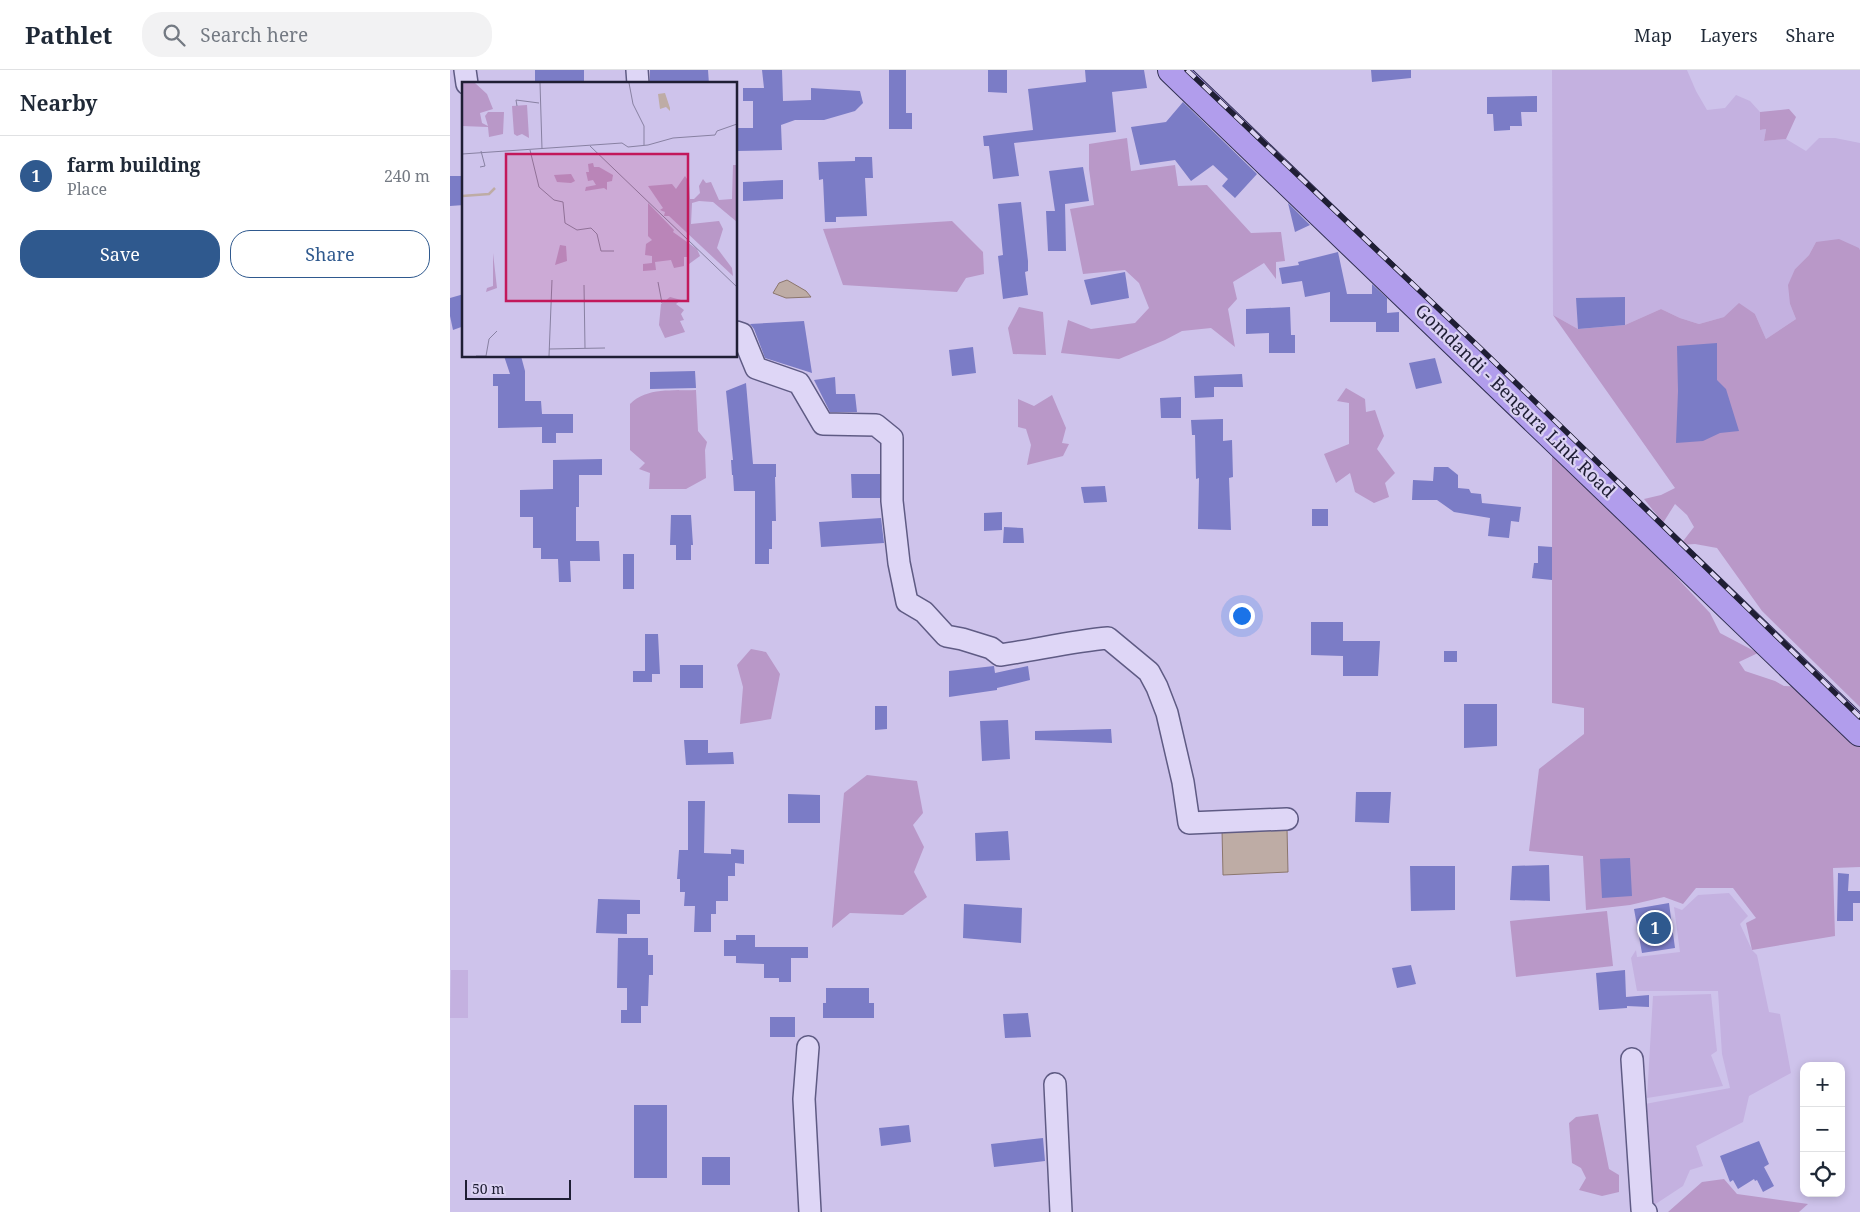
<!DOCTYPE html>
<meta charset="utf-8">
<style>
:root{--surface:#fff;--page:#f2f2f3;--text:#1f2937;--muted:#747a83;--line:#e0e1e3;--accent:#2f598e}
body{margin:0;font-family:"Noto Serif",serif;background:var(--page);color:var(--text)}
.controls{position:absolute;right:15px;bottom:15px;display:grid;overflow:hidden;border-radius:10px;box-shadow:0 2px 8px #0003}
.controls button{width:45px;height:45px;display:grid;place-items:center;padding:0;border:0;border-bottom:1px solid var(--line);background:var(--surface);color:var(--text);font:25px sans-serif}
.scale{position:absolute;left:15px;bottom:12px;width:106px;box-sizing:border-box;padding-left:5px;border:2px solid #1f1e34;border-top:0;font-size:14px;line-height:18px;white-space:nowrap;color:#1f1e34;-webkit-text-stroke:4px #dbd2f3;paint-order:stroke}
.you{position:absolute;left:791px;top:545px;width:18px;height:18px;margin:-12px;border:4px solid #fff;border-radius:50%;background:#1a73e8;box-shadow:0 0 0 8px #1a73e833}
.badge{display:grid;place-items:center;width:32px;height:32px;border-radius:50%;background:var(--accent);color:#fff;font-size:16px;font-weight:700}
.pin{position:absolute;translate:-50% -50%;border:2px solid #fff;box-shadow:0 1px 5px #0006}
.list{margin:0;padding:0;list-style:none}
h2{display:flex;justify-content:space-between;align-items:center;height:65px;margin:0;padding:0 20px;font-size:21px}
h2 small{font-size:16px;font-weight:400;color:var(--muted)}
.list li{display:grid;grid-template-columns:32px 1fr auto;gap:15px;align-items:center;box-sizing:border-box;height:80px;padding:0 20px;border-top:1px solid var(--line)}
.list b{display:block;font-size:19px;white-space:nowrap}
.list p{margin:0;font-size:16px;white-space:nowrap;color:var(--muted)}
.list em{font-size:16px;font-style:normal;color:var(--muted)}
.actions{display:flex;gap:10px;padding:15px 20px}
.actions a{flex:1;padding:11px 0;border:1px solid var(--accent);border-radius:20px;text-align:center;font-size:18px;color:var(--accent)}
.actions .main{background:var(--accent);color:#fff}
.icon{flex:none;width:28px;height:28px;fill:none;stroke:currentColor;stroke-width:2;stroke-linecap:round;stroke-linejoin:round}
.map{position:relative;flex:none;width:1410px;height:1142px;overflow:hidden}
header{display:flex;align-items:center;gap:30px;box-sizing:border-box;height:70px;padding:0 25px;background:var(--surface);border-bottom:1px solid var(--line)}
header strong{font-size:24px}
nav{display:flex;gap:28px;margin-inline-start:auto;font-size:18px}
.search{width:350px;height:45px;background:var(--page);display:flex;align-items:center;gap:12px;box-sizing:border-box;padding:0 18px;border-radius:20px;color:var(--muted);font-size:19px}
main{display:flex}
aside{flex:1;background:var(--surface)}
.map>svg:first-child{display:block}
.farmland{fill:#c4b1e0}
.green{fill:#b998c8}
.water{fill:#beaca5;stroke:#8b766d}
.building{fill:#7b7cc6}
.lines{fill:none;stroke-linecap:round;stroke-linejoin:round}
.minor-casing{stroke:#5f5b84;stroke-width:24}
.major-casing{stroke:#302f52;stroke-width:30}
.minor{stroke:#ded6f6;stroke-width:21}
.major{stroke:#b19dec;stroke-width:28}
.rail-casing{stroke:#1f1e34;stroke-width:5.5}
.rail{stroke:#dbd2f3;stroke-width:4;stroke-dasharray:11;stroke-linecap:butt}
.labels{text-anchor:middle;stroke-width:4.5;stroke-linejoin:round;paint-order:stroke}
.street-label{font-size:18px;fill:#1f1e34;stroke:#dbd2f3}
.inset-river{fill:none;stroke:#beaca5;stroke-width:2.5}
.inset-road{fill:none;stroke:#8881a2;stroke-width:1}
.view{fill:#c2185b;fill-opacity:0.15;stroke:#c2185b;stroke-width:2.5}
.inset-edge{fill:none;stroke:#1f1e34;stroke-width:2.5}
</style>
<header>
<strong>Pathlet</strong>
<div class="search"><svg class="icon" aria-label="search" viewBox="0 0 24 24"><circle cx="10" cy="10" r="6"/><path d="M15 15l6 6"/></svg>Search here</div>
<nav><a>Map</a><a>Layers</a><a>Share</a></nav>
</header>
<main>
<aside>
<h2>Nearby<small></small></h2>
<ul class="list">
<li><span class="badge">1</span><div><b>farm building</b><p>Place</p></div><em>240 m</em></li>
</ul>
<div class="actions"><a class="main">Save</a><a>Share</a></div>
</aside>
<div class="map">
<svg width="1410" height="1142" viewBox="0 0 1410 1142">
<rect width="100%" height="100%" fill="#cec3eb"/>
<path class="farmland" d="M 1102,0 L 1237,0 L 1246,21 L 1257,40 L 1275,38 L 1286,25 L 1300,31 L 1310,42 L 1310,60 L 1316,59 L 1314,71 L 1336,69 L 1356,81 L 1369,68 L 1385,68 L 1410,73 L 1410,180 L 1409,178 L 1366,172 L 1359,185 L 1345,199 L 1340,234 L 1346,249 L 1316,269 L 1305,244 L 1274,247 L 1249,254 L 1230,248 L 1211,239 L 1175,255 L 1128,259 L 1103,245 Z
M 1279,823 L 1298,846 L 1290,854 L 1302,880 L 1307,885 L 1319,942 L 1330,944 L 1341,1003 L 1299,1026 L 1293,1052 L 1246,1076 L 1253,1096 L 1240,1100 L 1233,1116 L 1201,1137 L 1195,1034 L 1280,1018 L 1272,984 L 1268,921 L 1187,921 L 1181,888 L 1186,880 L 1187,887 L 1230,882 L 1224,837 L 1232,840 L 1248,825 Z
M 1,900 L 18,900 L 18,948 L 0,948 Z
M 1261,924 L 1267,981 L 1261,985 L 1273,1016 L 1197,1028 L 1203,926 Z"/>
<path class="green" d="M 1339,39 L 1346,47 L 1336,69 L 1314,71 L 1316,59 L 1310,60 L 1310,42 Z
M 677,68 L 681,101 L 725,95 L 728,116 L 757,115 L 801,163 L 831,162 L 835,191 L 826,192 L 826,209 L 814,193 L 783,212 L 787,229 L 778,239 L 785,277 L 761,258 L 732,261 L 715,270 L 669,289 L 611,283 L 618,250 L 641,259 L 685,253 L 699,238 L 689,213 L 675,200 L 633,204 L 620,139 L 644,135 L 639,99 L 639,74 Z
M 502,151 L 533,182 L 534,204 L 516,208 L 507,222 L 393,215 L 373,159 Z
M 1389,169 L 1409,178 L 1410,180 L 1410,637 L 1312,541 L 1267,478 L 1245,474 L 1230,475 L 1244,457 L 1237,445 L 1225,434 L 1213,453 L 1194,429 L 1211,425 L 1225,418 L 1103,245 L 1128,259 L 1175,255 L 1211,239 L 1230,248 L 1249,254 L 1274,247 L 1289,233 L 1305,244 L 1316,269 L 1346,249 L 1340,234 L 1338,215 L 1345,199 L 1359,185 L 1366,172 Z
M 569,237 L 593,242 L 596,285 L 563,284 L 558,258 Z
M 896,318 L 915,329 L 916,342 L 925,340 L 934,366 L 927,379 L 945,403 L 935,413 L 939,427 L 924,433 L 905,422 L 900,403 L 886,413 L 874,384 L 899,374 L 899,333 L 887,331 Z
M 246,320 L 248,361 L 257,372 L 255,380 L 256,408 L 236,419 L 199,419 L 200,403 L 189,399 L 195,393 L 180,380 L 180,334 C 197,317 223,321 246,320 Z
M 602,325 L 616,358 L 612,373 L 619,374 L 613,386 L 577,395 L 581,375 L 576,359 L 568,357 L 568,329 L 584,336 Z
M 1102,374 L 1260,543 L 1270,563 L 1308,583 L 1289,592 L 1295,601 L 1325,611 L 1334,616 L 1358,617 L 1410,669 L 1410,797 L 1383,798 L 1385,866 L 1302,880 L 1296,853 L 1306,848 L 1283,818 L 1246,818 L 1233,834 L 1214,827 L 1180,835 L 1136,840 L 1133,786 L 1079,781 L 1089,699 L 1134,664 L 1134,638 L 1102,633 Z
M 301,579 L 316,582 L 330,604 L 321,649 L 290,654 L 293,617 L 287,595 Z
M 417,705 L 467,711 L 473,743 L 463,755 L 474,777 L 464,802 L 477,827 L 453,845 L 400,843 L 382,858 L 394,723 Z
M 1157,841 L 1163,896 L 1066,907 L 1060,851 Z
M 1148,1044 L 1159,1099 L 1169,1105 L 1169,1122 L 1152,1126 L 1129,1120 L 1136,1108 L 1131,1098 L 1122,1093 L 1119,1053 L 1126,1047 Z
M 1274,1109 L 1287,1124 L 1358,1134 L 1349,1142 L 1218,1142 L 1252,1112 Z"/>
<path class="water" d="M 337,210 L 356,221 L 361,227 L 336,228 L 323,223 L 329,213 Z
M 837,758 L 838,802 L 773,805 L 772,760 Z"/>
<path class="building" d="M 85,0 L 134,0 L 134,14 L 85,14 Z
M 200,0 L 258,0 L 259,14 L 200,14 Z
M 312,0 L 332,0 L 333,31 L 361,30 L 361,18 L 410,21 L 413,33 L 405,41 L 374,50 L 345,50 L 331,55 L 332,80 L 286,81 L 286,58 L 303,58 L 303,31 L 293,31 L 293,18 L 314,18 Z
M 439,0 L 456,0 L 456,43 L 462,43 L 462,59 L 439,59 Z
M 538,0 L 557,0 L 557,23 L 538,22 Z
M 635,0 L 694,0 L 697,18 L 662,22 L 666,62 L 564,73 L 569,106 L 543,109 L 539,76 L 534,76 L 533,66 L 583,60 L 578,19 L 636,12 Z
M 921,0 L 961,0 L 961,8 L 922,12 Z
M 1087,26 L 1087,42 L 1071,42 L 1072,56 L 1060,56 L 1060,60 L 1044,61 L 1043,44 L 1037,44 L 1037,27 Z
M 733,32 L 807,104 L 785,128 L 772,116 L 778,109 L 763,95 L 741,111 L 725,90 L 690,95 L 681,57 L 716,52 Z
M 405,87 L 422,87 L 423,108 L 415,108 L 417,146 L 386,147 L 386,152 L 375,152 L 373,109 L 369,110 L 368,92 L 405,91 Z
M 633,97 L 639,131 L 615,134 L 616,181 L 598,181 L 596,141 L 605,141 L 599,101 Z
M 0,106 L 14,106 L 14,135 L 0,136 Z
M 333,110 L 333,129 L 293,131 L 293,112 Z
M 571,132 L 578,191 L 578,201 L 575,202 L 578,225 L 553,229 L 548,186 L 553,185 L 548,134 Z
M 838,133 L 860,155 L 845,162 Z
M 888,182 L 897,224 L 922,224 L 922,214 L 937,228 L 937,243 L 949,242 L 949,262 L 926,262 L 926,252 L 880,252 L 880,222 L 855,227 L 852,211 L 832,214 L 829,198 L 849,195 L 848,192 Z
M 675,202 L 679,228 L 641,235 L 634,210 Z
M 14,224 L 14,256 L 3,260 L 0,246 L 0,228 Z
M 1175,227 L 1175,255 L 1128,259 L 1126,228 Z
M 840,237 L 841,265 L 845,265 L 845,283 L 819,283 L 819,263 L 796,264 L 796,239 Z
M 354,251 L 362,303 L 315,288 L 304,259 L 300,254 Z
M 1267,273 L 1267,310 L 1276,319 L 1289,361 L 1270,363 L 1253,371 L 1226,373 L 1228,321 L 1227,276 Z
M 523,277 L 526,303 L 502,306 L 499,280 Z
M 54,286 L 71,286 L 75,301 L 75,331 L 91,331 L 92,344 L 123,344 L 123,363 L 106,363 L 106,373 L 92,373 L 92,357 L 48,358 L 48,316 L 43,316 L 43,304 L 60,304 Z
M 985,288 L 992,313 L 966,319 L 959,293 Z
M 245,301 L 246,318 L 200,319 L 200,302 Z
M 792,304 L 793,317 L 764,317 L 764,327 L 745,328 L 744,306 Z
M 385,307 L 386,324 L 405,324 L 407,342 L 380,342 L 364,310 Z
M 296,313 L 303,394 L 326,394 L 326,407 L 325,407 L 326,451 L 322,451 L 322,479 L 319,479 L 319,494 L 305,494 L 305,421 L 284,421 L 283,405 L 282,405 L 281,390 L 283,390 L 276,321 Z
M 731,327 L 731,348 L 711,348 L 710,328 Z
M 773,349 L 773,371 L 782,370 L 783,407 L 779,408 L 781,460 L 748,459 L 749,408 L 746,409 L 745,365 L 742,365 L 741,350 Z
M 152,389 L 152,405 L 129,405 L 129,437 L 126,437 L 126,471 L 149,471 L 150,491 L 120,491 L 121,512 L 109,512 L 108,489 L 91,489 L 91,478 L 83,478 L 83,447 L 70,447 L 70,420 L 103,419 L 103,390 Z
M 984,397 L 998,397 L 1008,405 L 1008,418 L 1019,419 L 1021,423 L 1031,424 L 1032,433 L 1071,437 L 1069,452 L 1061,451 L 1059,468 L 1038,466 L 1040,448 L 1004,442 L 987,430 L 962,430 L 963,410 L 983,411 Z
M 401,404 L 430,404 L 430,428 L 402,428 Z
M 655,416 L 657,432 L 634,433 L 631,417 Z
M 862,439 L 878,439 L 878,456 L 862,456 Z
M 552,442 L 552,460 L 534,461 L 534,443 Z
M 221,445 L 241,445 L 243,475 L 241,475 L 241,490 L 226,490 L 226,475 L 220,475 Z
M 431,448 L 434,473 L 371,477 L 369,452 Z
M 554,457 L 573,458 L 574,473 L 553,473 Z
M 1088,476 L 1102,477 L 1102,510 L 1082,508 L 1084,493 L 1088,493 Z
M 173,484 L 184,484 L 184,519 L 173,519 Z
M 861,552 L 893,552 L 893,571 L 930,571 L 928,606 L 893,606 L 893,586 L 861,585 Z
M 195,564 L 208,564 L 210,604 L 202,604 L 202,612 L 183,612 L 183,601 L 195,601 Z
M 994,581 L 1007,581 L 1007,592 L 994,592 Z
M 230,595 L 253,595 L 253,618 L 230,618 Z
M 544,596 L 545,603 L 578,596 L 580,610 L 547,618 L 547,620 L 499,627 L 499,601 Z
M 1014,634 L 1047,634 L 1047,676 L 1014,678 Z
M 425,636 L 437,636 L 437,659 L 425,660 Z
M 558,650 L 560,689 L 532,691 L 530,651 Z
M 661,659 L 662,673 L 585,670 L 585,661 Z
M 234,670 L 258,670 L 258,683 L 283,682 L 284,694 L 236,695 Z
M 906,722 L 941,722 L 939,753 L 905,752 Z
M 338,724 L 370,725 L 370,753 L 338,753 Z
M 238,731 L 255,731 L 254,783 L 281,784 L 281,779 L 294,780 L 294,794 L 285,793 L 285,806 L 278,806 L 278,831 L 266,831 L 266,844 L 261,844 L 261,862 L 244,862 L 245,836 L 234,836 L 235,822 L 230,822 L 230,809 L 227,809 L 229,780 L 238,780 Z
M 558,761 L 560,790 L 526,791 L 525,763 Z
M 1180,788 L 1182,826 L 1152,828 L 1150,789 Z
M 1099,795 L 1100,831 L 1060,830 L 1062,796 Z
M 960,796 L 1005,796 L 1005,840 L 961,841 Z
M 1388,803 L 1399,804 L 1398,821 L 1410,821 L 1410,833 L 1403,833 L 1403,851 L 1387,851 Z
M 148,829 L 190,830 L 190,844 L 177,844 L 177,864 L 146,863 Z
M 1219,833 L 1225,878 L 1192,883 L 1184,839 Z
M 514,834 L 572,838 L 571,873 L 513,868 Z
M 286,865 L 305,865 L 305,877 L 358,877 L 358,888 L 341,888 L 341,912 L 329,912 L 329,908 L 314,908 L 314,894 L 286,893 L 286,886 L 274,886 L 274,870 L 286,870 Z
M 168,868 L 198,868 L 198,885 L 203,885 L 203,905 L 199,905 L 198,936 L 191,936 L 191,953 L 171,953 L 171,940 L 177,940 L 177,918 L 167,918 Z
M 961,895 L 966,914 L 947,918 L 942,898 Z
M 1175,900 L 1176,927 L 1199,925 L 1199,937 L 1177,936 L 1177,938 L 1149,940 L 1146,903 Z
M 376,918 L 419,918 L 419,933 L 424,933 L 424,948 L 373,948 L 373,933 L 376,933 Z
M 578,943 L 581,967 L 555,968 L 553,944 Z
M 320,947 L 345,947 L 345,967 L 320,967 Z
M 184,1035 L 217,1035 L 217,1108 L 184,1108 Z
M 459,1055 L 461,1072 L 431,1076 L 429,1058 Z
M 593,1068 L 595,1091 L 544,1097 L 541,1074 Z
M 1309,1071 L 1319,1094 L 1314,1097 L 1324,1116 L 1313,1122 L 1307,1110 L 1305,1111 L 1304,1109 L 1288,1119 L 1283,1110 L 1280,1112 L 1270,1086 Z
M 252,1087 L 280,1087 L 280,1115 L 252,1115 Z"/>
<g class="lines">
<g class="minor-casing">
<path id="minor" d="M 15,0 L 17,14
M 187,0 L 188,14
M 286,262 L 292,264 L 306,298 L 349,313 L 373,354 L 426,355 L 442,368 L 442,431 L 449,493 L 457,532 L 474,542 L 496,566 L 512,569 L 541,578 L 550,585 C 586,580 622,571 658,568 L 699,602 L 707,617 L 717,643 L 733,712 L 739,753 L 837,749
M 358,977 L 354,1029 L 360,1142
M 1182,989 L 1192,1139 L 1196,1142
M 605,1014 L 611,1142"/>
</g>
<g class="major-casing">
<path id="major" d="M 722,0 L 1410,662"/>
</g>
<use href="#minor" class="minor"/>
<use href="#major" class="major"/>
<g class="rail-casing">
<path id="rail" d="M 737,0 L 1030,278 L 1410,647"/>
</g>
<use href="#rail" class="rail"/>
</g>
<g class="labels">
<g class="street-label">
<text transform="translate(1065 331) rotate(44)" y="6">Gomdandi - Bengura Link Road</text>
</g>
</g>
<g transform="translate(12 12)">
<rect width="275" height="275" fill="#cec3eb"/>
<path d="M 0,1 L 13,1 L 25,12 L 31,27 L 18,31 L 20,41 L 26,44 L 23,34 L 26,30 L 42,30 L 41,52 L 27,55 L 26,45 L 0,44 ZM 65,23 L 67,56 L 60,52 L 55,54 L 52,52 L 50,24 ZM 131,81 L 132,85 L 137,85 L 151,93 L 150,99 L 145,100 L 145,108 L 142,106 L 123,109 L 124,105 L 134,103 L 131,98 L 126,99 L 124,90 L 127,90 L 126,82 ZM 271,83 L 275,83 L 275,140 L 251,120 L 237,119 L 230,121 L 229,142 L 257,139 L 261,147 L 255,166 L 270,186 L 271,194 L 207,134 L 202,134 L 203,130 L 198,128 L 201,126 L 186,104 L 210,102 L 214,107 L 223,94 L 227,100 L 228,117 L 232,117 L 238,111 L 237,104 L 241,97 L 244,101 L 249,100 L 257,118 L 270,117 ZM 109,92 L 113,99 L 109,101 L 95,100 L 92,93 ZM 186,121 L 212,148 L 211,150 L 235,167 L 238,174 L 227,182 L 226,175 L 222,175 L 222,184 L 212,186 L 209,178 L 193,180 L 194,188 L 181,189 L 181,182 L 190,181 L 190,174 L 183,173 L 184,162 L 190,158 L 186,154 ZM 98,163 L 104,164 L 105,179 L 93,183 ZM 31,171 L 35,206 L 24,210 L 25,206 L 31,204 ZM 208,215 L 219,218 L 214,222 L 222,228 L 219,232 L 222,238 L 218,239 L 223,250 L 203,256 L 197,243 L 199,222 Z" fill="#b998c8"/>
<path d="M 203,11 L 208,26 L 208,29 L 204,25 L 198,27 L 196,12 Z" fill="#beaca5"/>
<path class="inset-river" d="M 0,114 L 27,112 L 33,106"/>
<path class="inset-road" d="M 78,1 L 80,67M 167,1 L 171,22 L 182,44 L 182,63M 55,24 L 54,18 L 77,21M 128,64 L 275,205M 68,68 L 77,105 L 92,118 L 101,120 L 103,141 L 115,148 L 129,146 L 135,152 L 139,169 L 152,169M 0,72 L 160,61 L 166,65 L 186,63 L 211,56 L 253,53 L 255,49 L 275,42M 18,85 L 23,84 L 19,69M 196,200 L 200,221M 122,203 L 123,266M 87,267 L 143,266M 14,274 L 24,274 L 27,257 L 35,249M 87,274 L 90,198"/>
<path class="view" d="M 44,72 L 226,72 L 226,219 L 44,219 Z"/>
<rect width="275" height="275" class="inset-edge"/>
</g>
</svg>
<div class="controls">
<button>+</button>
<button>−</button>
<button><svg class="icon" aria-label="locate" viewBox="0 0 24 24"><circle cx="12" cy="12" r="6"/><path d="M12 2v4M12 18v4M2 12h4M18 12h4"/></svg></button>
</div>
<div class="scale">50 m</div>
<div class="you"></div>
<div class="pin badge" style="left:1205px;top:858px">1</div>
</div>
</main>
